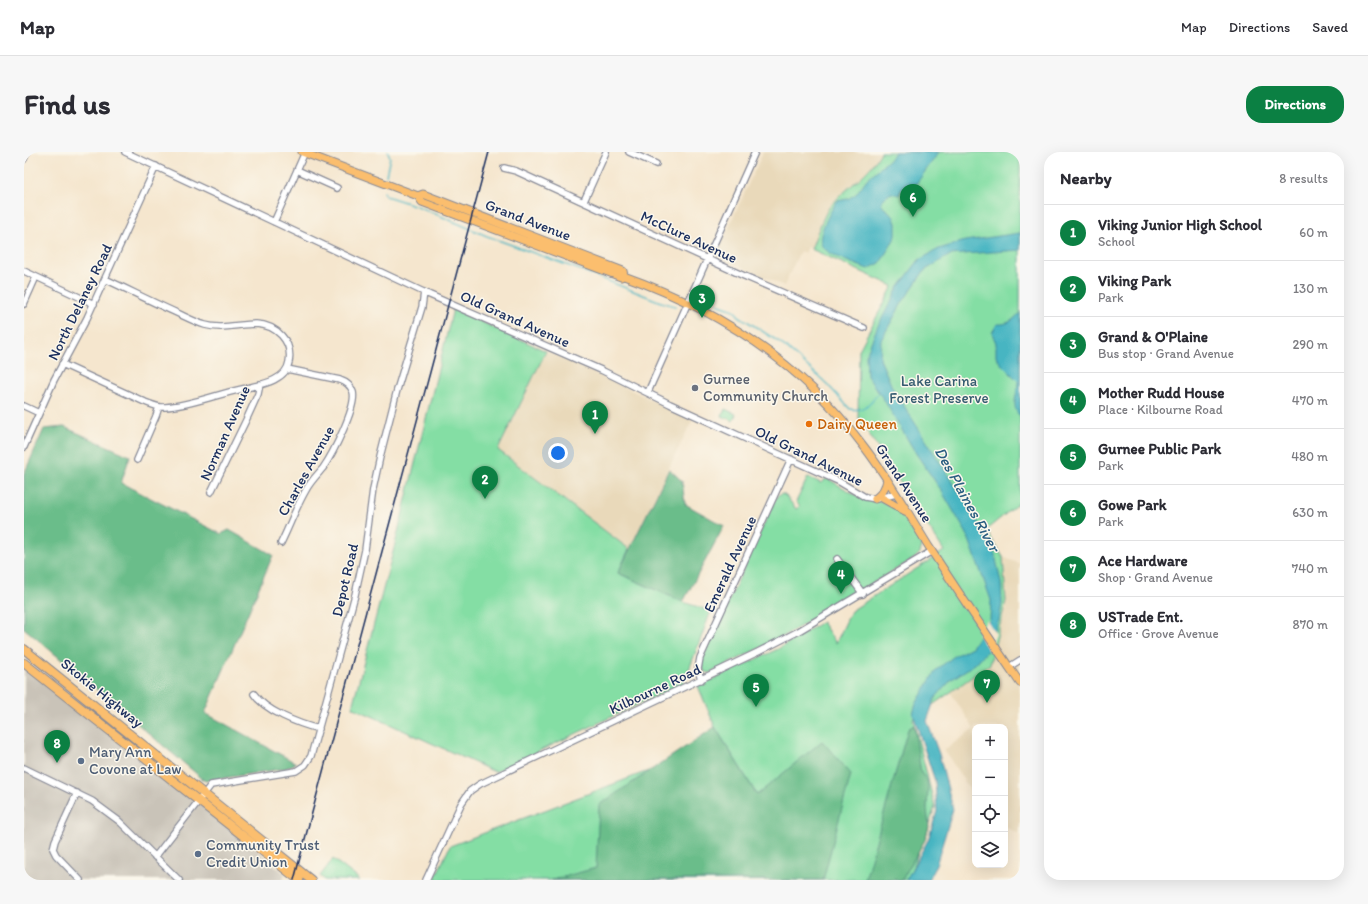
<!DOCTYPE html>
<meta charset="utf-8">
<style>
:root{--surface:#fff;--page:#f7f7f7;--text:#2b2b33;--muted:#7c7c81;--line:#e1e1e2;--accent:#0b8043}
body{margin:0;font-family:Itim,sans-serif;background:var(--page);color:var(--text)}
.controls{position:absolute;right:12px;bottom:12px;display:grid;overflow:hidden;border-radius:8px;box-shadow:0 4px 16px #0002}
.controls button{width:36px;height:36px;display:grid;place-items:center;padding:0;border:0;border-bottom:1px solid var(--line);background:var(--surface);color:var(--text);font:20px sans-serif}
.you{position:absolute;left:534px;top:301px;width:14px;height:14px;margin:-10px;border:3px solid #fff;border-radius:50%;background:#1a73e8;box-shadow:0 0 0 6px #1a73e833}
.badge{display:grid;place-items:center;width:26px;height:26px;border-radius:50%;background:var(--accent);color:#fff;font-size:13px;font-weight:700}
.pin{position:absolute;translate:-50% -33px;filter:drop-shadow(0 1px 2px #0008)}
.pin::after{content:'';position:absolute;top:21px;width:14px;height:12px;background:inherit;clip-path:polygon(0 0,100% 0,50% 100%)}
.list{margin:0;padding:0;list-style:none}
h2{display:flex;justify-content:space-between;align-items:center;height:52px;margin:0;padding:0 16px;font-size:17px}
h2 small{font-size:13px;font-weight:400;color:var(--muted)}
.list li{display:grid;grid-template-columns:26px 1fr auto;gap:12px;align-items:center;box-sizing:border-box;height:56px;padding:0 16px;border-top:1px solid var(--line)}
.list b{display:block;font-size:15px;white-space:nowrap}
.list p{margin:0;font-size:13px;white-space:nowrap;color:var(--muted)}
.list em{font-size:13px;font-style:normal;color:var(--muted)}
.icon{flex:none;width:22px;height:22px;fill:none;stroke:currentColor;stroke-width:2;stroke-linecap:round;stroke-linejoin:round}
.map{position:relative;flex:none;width:996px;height:728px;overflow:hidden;border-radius:16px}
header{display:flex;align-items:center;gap:24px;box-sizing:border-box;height:56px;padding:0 20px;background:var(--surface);border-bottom:1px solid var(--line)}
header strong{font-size:19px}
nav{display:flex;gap:22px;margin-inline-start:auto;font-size:14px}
.intro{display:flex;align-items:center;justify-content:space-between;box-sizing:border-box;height:96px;padding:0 24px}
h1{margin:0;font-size:28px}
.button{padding:10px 18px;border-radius:16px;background:var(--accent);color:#fff;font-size:14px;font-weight:700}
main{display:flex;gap:24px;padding:0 24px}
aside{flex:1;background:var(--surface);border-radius:16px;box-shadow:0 4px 16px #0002}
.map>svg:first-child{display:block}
.built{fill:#e9d9ba}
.industrial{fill:#c9c3b8}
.green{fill:#84dea4;stroke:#508681}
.forest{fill:#6bbd8a;stroke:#437674}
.water{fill:#47b5c2;stroke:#317290}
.pier{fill:#f5e6ce}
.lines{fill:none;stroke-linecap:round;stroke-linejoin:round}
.stream{stroke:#47b5c2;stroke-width:1.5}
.minor-casing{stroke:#888a96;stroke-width:8}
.major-casing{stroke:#888a96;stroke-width:9}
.highway-casing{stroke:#888a96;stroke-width:10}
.minor{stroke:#fff;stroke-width:5.5}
.major{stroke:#fbbe6e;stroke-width:7}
.highway{stroke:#fbbe6e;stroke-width:8}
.rail{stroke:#1b2f5e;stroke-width:1.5}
.worship-dot{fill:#6b7280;stroke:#fbf7ec;stroke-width:1.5}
.food-dot{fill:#e8710a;stroke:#fbf7ec;stroke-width:1.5}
.service-dot{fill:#5c6f8a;stroke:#fbf7ec;stroke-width:1.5}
.labels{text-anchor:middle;stroke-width:3;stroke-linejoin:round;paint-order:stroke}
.street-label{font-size:15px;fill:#1b2f5e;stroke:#fbf7ec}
.worship-label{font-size:15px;fill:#5b616d;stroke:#fbf7ec;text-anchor:start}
.park-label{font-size:15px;fill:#355b70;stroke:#fbf7ec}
.food-label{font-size:15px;fill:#c56008;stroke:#fbf7ec;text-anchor:start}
.service-label{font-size:15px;fill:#4e5e75;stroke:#fbf7ec;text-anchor:start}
.water-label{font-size:16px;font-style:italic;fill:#2a5e81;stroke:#fbf7ec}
</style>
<header>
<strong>Map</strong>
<nav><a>Map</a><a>Directions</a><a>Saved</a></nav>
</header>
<div class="intro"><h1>Find us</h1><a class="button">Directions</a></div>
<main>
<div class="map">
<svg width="996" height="728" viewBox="0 0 996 728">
<rect width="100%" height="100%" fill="#fbf7ec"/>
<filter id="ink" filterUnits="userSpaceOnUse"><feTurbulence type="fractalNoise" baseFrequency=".025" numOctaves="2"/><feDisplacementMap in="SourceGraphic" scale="8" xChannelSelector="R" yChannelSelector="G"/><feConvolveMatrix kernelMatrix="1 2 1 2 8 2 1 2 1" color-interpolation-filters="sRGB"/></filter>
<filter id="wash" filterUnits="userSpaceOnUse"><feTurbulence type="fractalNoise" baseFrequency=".012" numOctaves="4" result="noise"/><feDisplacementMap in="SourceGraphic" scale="16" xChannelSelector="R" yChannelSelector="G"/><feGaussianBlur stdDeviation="0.9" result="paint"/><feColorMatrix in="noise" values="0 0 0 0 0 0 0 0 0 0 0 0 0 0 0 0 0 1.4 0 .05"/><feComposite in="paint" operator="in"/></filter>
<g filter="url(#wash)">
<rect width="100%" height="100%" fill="#f5e6ce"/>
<path class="built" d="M 739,0 L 857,0 L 852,9 L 838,25 L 807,53 L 787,97 L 784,95 L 781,101 L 776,99 L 760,134 L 692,103 Z
M 522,199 L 669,267 L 605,397 L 474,298 Z
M 979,405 L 996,412 L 996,682 L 981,675 L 981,575 L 951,575 L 951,645 L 920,598 L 950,577 L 925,538 L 982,449 Z"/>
<path class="industrial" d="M 0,511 L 175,649 L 261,722 L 259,728 L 0,728 Z"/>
<path class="green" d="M 857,0 L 996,0 L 996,350 L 962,378 L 979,405 L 982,449 L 966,512 L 889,567 L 911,655 L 884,728 L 410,728 L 426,694 L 698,591 L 735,649 L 742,636 L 733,643 L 691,575 L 674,534 L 754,497 L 798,470 L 812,491 L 827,459 L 920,399 L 834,265 L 835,198 L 869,134 L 787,97 C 791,87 801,58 808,52 C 824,34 846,22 857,0 Z
M 429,157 L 522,199 L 474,298 L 605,397 L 594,421 L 659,450 L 687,459 L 666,515 L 659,531 L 471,620 L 328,555 L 370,396 Z
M 701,257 L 712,262 L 709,269 L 698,264 Z
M 784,325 L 797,331 L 800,328 L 804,327 L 839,347 L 848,349 L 857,349 L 875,358 L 898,394 L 896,401 L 891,406 L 760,484 L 686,521 L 681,520 C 674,513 680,505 683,496 L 753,344 L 758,342 L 762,344 L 772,357 L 776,354 L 772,350 Z
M 309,707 L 336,728 L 301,728 L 296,724 Z"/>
<path class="forest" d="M 40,275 L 106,304 L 97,331 L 197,382 L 205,378 L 249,403 L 181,561 L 272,611 L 263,616 L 181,629 L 0,476 L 0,322 L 20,277 Z
M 645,317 L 658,329 L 661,352 L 700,374 L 659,450 L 594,421 Z
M 890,573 L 897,621 L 903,628 L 904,635 L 903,657 L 905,675 L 901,688 L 878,728 L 841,728 L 884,577 Z
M 691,575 L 733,643 L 798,589 L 827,622 L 799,728 L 528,728 L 572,716 L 575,653 Z"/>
<path class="water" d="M 871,0 L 915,0 L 892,32 L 878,36 L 875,43 L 867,41 L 859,47 L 857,51 L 859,55 L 869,63 L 872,71 L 872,84 L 856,111 L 844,117 C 834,113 800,102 797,92 C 794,80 807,59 813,49 L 824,47 L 832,42 L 843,27 L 865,8 Z
M 996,81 L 996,98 L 926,103 L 900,119 L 878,151 L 857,188 L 856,207 L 868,235 L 952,367 L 971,403 L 977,431 L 978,452 L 975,468 L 963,499 L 951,512 L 928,527 L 911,546 L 903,569 L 915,602 L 929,657 L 913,710 L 905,728 L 882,728 L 904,688 L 913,659 L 911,629 L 889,562 L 892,552 L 912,518 L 929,505 L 948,495 L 966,467 L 967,448 L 943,382 L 917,338 L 893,303 L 860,248 L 843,224 L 842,203 L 853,176 L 874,136 L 895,108 L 915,97 L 941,89 Z
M 996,161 L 996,264 C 986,255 994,241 994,229 L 979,214 L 972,205 L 972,191 L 968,181 L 973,172 C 984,173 989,168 996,161 Z"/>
<path class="pier" d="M 963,468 L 972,482 L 965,499 L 954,482 Z"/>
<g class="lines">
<path class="stream" d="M 362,23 L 366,5 L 364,0
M 360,40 L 362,44 L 393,54 L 463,84 L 559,119 L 637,150 L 651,154
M 693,152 L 710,158 L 715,164 L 755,190 L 773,205 L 802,231 L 826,257 C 844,260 844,251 855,241"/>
</g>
</g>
<g filter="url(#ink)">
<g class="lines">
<g class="minor-casing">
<path id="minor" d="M 101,0 L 406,143 L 577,218 L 646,252 L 814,329 L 841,345 L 852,347 L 872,342
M 605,0 L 632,12
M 0,7 L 3,0
M 480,16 L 492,19 L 718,123 L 840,176
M 273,18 L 313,36
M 560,49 L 582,0
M 250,70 L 281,0
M 0,119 L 70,152
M 0,152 L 12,125
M 38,212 L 121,250 C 127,252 134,256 141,255 C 165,254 194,242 218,237 C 234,233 262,230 265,210 C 269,189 252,173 232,172 C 214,172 198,178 181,173 C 171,170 162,165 153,161 C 128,150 105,138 81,127
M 624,240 L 731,0
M 0,254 L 15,261
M 0,295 L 30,228 L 63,166 L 132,14
M 113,308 L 132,264 L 135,255
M 187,340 L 224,264 L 234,242 L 236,232
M 257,391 C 266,373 272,355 282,338 C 286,330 293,323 299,316 C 308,303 333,255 329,240 C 327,234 322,230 316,228 L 263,217
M 813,407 L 839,442
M 985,515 L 996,508
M 677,528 L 674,517 L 676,506 L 767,307
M 230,542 C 241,559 275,572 295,577
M 0,616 L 68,649 L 95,669 L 155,728
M 53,641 L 31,689 L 29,697 L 32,703 L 56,728
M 131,705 L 187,633 L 272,619 L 281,613 L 287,604 L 331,443 L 341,398 L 349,337 L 356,305 L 373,238 L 398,155 L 400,140
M 402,728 L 437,652 L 446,639 L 456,632 L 734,500 L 773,480 L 908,399"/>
</g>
<g class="major-casing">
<path id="major" d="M 278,0 L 394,44 L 398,50 L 597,125 L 600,124 C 695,158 777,211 838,292 C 864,325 885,363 907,398 C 936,443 966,487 996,531
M 394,44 L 399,42 L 599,119 L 600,124
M 858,346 L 881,359
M 851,347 C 858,341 862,336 863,327"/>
</g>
<g class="highway-casing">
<path id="highway" d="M 0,497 L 287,728
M 0,511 L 275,728"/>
</g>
<use href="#minor" class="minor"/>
<use href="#major" class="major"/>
<use href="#highway" class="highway"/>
<path class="rail" d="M 270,728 L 465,0"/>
</g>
</g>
<circle class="worship-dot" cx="671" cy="236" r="4"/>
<circle class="food-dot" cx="785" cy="272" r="4"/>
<g class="service-dot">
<circle cx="57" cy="609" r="4"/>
<circle cx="174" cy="702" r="4"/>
</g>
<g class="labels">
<g class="street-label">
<text transform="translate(504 68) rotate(21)" y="5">Grand Avenue</text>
<text transform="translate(665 85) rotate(25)" y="5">McClure Avenue</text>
<text transform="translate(56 150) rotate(-64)" y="5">North Delaney Road</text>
<text transform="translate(491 167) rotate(24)" y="5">Old Grand Avenue</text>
<text transform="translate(201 281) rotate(-66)" y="5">Norman Avenue</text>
<text transform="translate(785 304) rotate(26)" y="5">Old Grand Avenue</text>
<text transform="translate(282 319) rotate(-61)" y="5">Charles Avenue</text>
<text transform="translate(880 331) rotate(57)" y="5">Grand Avenue</text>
<text transform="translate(706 412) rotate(-65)" y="5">Emerald Avenue</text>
<text transform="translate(321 428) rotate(-77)" y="5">Depot Road</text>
<text transform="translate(631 537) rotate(-25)" y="5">Kilbourne Road</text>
<text transform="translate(78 541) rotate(39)" y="5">Skokie Highway</text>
</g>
<g class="worship-label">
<text x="679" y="232">Gurnee<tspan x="679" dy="17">Community Church</tspan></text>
</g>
<g class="park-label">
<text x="915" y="234">Lake Carina<tspan x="915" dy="17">Forest Preserve</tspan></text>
</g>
<g class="food-label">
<text x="793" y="277">Dairy Queen</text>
</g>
<g class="service-label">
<text x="65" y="605">Mary Ann<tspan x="65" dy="17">Covone at Law</tspan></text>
<text x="182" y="698">Community Trust<tspan x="182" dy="17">Credit Union</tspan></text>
</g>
<g class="water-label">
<text transform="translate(944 347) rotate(61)" y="6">Des Plaines River</text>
</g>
</g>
</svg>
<div class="controls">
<button>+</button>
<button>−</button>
<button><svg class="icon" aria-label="locate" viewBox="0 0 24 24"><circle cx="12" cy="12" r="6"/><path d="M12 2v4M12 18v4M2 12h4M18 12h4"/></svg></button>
<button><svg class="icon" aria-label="layers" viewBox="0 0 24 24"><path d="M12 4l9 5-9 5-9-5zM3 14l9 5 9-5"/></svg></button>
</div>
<div class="you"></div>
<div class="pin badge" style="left:571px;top:282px">1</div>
<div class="pin badge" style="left:461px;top:347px">2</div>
<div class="pin badge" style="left:678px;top:166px">3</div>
<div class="pin badge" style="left:817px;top:442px">4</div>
<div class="pin badge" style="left:732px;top:555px">5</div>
<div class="pin badge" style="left:889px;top:65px">6</div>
<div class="pin badge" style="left:963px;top:551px">7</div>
<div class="pin badge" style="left:33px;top:611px">8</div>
</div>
<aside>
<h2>Nearby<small>8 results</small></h2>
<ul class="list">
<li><span class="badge">1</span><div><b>Viking Junior High School</b><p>School</p></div><em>60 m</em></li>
<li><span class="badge">2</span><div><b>Viking Park</b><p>Park</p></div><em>130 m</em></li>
<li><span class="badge">3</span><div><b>Grand &amp; O'Plaine</b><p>Bus stop · Grand Avenue</p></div><em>290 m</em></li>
<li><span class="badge">4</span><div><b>Mother Rudd House</b><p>Place · Kilbourne Road</p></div><em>470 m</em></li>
<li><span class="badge">5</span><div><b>Gurnee Public Park</b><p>Park</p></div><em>480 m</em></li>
<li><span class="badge">6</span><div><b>Gowe Park</b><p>Park</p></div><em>630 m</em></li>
<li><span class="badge">7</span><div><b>Ace Hardware</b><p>Shop · Grand Avenue</p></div><em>740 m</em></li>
<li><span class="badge">8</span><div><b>USTrade Ent.</b><p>Office · Grove Avenue</p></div><em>870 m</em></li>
</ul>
</aside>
</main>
